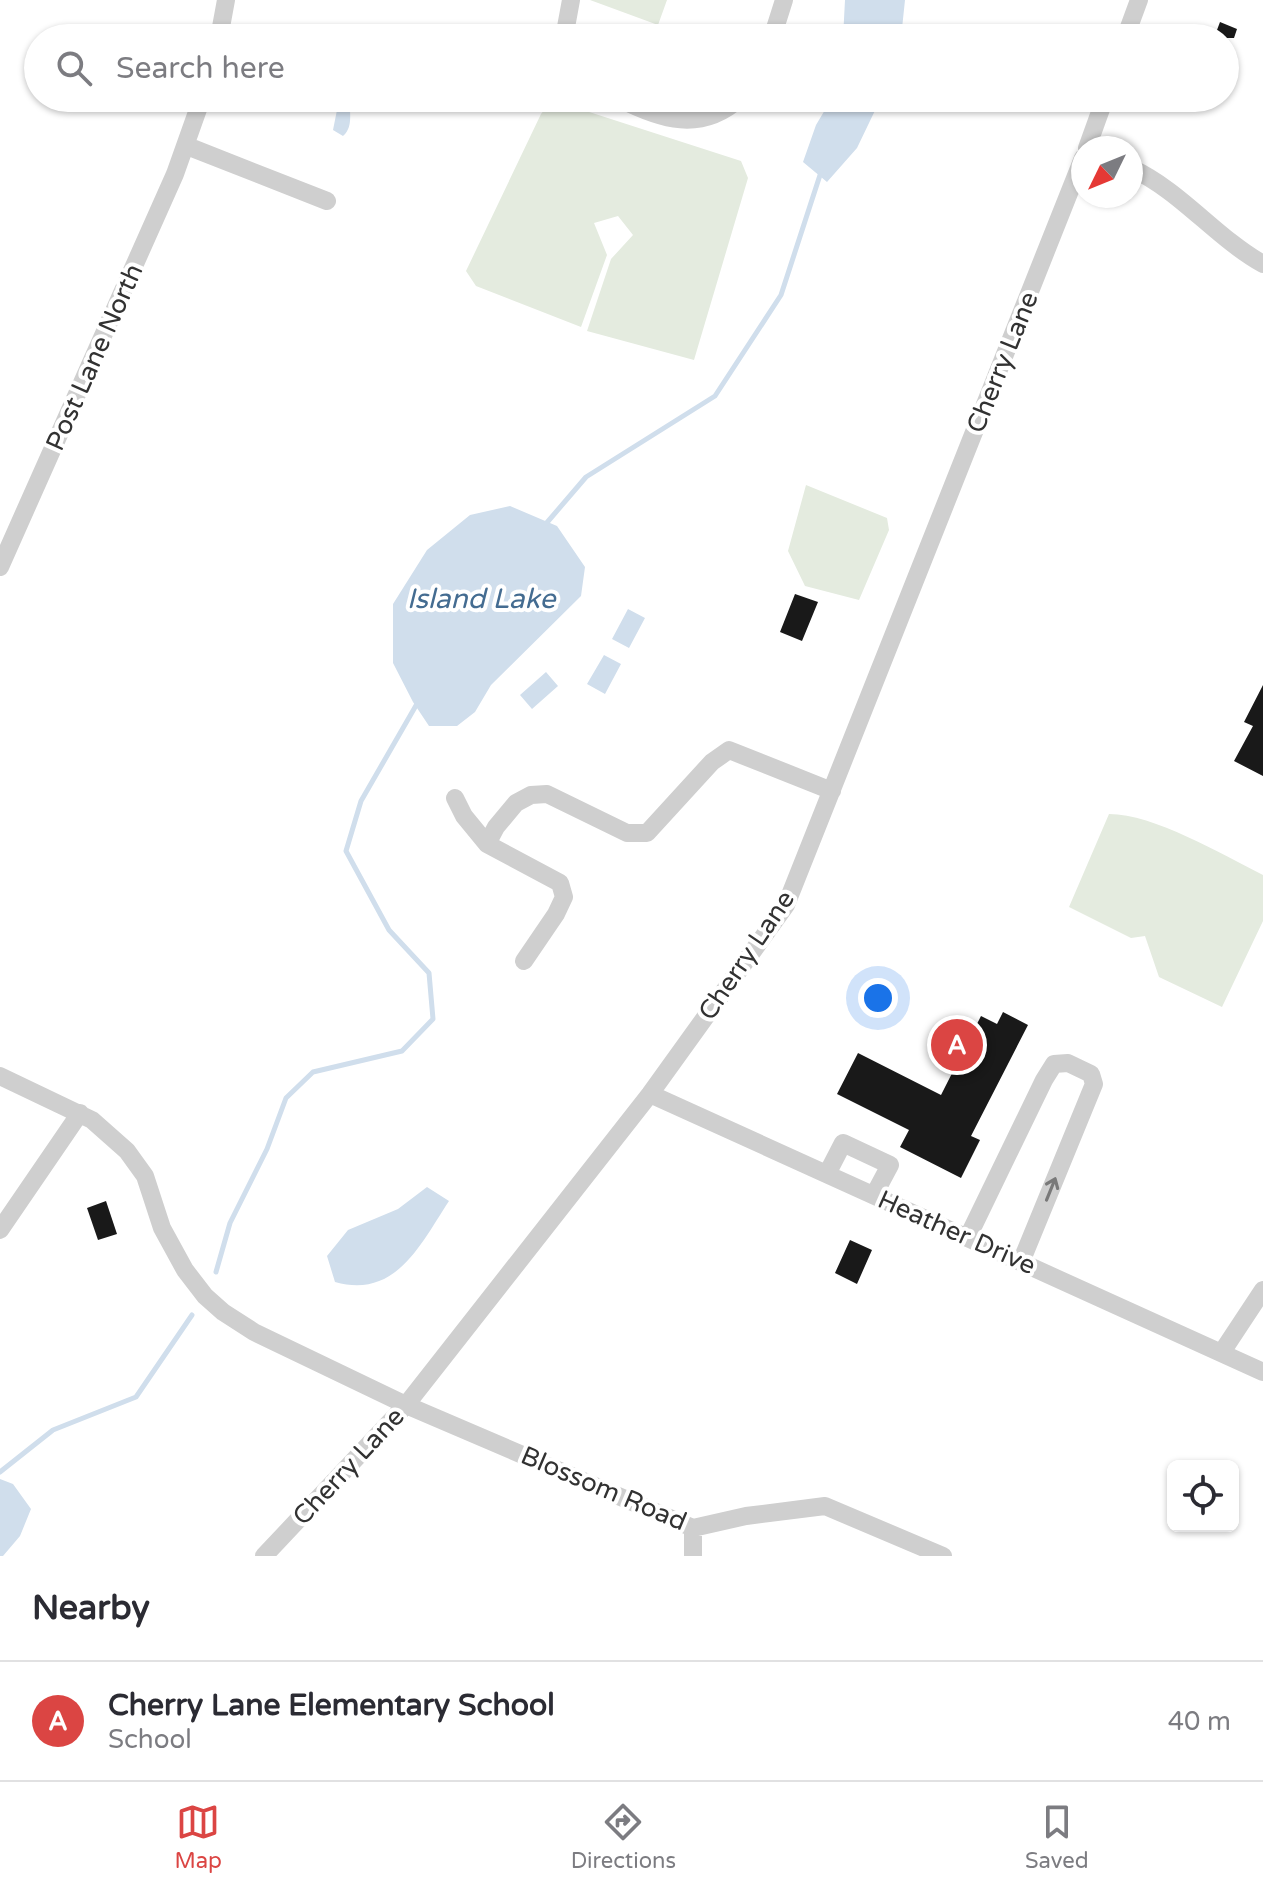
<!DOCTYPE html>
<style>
:root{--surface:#fff;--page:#f2f2f3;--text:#2b2b33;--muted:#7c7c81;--line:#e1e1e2;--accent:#db4543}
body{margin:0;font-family:"Varela Round",sans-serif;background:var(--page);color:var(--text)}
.controls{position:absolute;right:24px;bottom:24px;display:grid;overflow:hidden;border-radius:12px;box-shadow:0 2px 6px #0004}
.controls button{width:72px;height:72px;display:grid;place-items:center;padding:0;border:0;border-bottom:2px solid var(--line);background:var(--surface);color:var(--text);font:40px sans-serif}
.compass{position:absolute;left:1071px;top:136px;width:72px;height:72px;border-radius:50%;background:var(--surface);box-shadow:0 2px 6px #0004;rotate:227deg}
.you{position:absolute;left:878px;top:998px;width:28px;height:28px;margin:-20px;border:6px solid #fff;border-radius:50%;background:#1a73e8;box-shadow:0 0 0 12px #1a73e833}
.badge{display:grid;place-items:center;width:52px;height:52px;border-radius:50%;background:var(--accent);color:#fff;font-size:26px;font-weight:700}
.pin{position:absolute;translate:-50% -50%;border:4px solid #fff;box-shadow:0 2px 8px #0006}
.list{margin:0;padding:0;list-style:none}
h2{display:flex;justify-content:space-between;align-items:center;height:104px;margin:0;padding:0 32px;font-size:34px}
h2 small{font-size:26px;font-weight:400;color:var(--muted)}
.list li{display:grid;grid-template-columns:52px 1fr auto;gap:24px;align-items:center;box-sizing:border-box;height:120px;padding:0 32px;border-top:2px solid var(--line)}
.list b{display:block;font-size:30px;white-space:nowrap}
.list p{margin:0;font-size:26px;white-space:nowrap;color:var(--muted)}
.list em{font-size:26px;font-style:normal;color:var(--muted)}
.icon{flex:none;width:44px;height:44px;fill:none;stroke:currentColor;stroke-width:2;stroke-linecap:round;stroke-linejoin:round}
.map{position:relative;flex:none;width:1263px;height:1556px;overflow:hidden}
.search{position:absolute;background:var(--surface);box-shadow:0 2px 6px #0004;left:24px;right:24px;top:24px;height:88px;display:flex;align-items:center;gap:20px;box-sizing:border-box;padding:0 28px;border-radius:44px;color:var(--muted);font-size:30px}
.sheet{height:224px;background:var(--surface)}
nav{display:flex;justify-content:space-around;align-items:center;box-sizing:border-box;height:112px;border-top:2px solid var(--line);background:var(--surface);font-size:22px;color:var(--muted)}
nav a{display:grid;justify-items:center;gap:4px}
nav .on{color:var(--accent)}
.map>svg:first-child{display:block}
.green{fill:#e4ebdf}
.water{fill:#d0deec}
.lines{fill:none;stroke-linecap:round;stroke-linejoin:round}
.stream{stroke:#d0deec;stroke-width:5}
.building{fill:#191919}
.minor{stroke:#cfcfcf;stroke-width:18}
.oneway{stroke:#797979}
.labels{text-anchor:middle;stroke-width:8;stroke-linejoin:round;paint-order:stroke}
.street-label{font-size:26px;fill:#323232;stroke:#fff}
.water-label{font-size:28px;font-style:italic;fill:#446c91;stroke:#fff}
</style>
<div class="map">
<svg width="1263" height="1556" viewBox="0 0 1263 1556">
<rect width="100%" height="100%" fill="#fff"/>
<path class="green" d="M 590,0 L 667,0 L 658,25 Z
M 552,100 L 741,161 L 748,178 L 694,360 L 587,331 L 611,259 L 633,235 L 618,216 L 594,223 L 607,255 L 581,327 L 476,286 L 466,271 L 541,114 Z
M 806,485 L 887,518 L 889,530 L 859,600 L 805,586 L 788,551 Z
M 1109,814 C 1154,814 1221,854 1263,875 L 1263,921 L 1222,1007 L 1159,977 L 1145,936 L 1131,938 L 1069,907 Z"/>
<path class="water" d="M 845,0 L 905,0 L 901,38 L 843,38 Z
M 832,98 L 881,98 L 857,148 L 827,182 L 803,162 L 816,125 Z
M 343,105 L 350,107 C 350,117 352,128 343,136 L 333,130 L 337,110 Z
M 510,506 L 557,526 L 585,567 L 581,596 L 491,685 L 475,712 L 457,726 L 429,726 L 413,702 L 393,663 L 393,604 L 427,550 L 470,515 Z
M 628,609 L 645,618 L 629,648 L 612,639 Z
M 604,655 L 621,664 L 605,694 L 587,684 Z
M 546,672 L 558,686 L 532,709 L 520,695 Z
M 427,1187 L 449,1201 C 420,1245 396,1299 335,1282 L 327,1256 L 348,1230 L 398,1209 Z
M 0,1479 L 13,1484 L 31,1509 L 20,1536 L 3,1556 L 0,1556 Z"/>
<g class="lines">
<path class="stream" d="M 544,526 L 586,477 L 715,396 L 781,295 L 821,172
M 216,1272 L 230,1223 L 267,1149 L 286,1098 L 313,1072 L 402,1051 L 433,1019 L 429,973 L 389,930 L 346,851 L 361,801 L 418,702
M 0,1472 L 53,1430 L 136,1397 L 192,1315"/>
</g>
<path class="building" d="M 1220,22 L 1237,29 L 1234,38 L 1214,38 Z
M 795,594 L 818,602 L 802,641 L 780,632 Z
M 1263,685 L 1263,776 L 1234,761 L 1253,726 L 1244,722 Z
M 1003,1012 L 1028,1025 L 971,1136 L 980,1140 L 961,1178 L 900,1147 L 909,1130 L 837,1094 L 858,1053 L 941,1095 L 981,1016 L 997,1024 Z
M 106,1201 L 117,1234 L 98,1240 L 87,1208 Z
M 850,1240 L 872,1250 L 857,1284 L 835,1273 Z"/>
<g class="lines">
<path class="minor" d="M 219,38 L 226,0
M 564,38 L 571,0
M 772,38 L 784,0
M 1125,38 L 1139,0
M 618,98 C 661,120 701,133 740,98
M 187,146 L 327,201
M 1087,148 L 1105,98
M 1131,168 C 1181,191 1215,237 1263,264
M 0,567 L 175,174 L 202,98
M 455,798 L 464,816 L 487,844 L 560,883 L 564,897 L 556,914 L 524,961
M 487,844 L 496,827 L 516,803 L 531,795 L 547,794 L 627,833 L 647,833 L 712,762 L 729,750 L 832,791
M 0,1076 L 92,1120 L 127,1151 L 145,1176 L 162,1228 L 185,1270 L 205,1296 L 223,1312 L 254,1332 L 406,1405 L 693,1528 L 746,1516 L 825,1506 L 943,1556
M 650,1094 L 1263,1372
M 827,1174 L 843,1143 L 890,1165 L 874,1195
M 0,1230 L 80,1113
M 968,1237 L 1044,1080 L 1054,1064 L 1068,1063 L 1091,1074 L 1094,1084 L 1021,1262
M 1222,1352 L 1263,1290
M 264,1556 L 406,1405 L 650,1094 L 786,905 L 1083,158
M 693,1556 L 693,1528"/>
</g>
<defs><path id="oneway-shaft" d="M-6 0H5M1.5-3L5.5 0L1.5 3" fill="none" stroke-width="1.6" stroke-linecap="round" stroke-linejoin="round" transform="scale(2)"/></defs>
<use class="oneway" href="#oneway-shaft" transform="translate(1051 1189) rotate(-68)"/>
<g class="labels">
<g class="street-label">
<text transform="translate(94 357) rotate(-66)" y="9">Post Lane North</text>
<text transform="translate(1002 362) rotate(-68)" y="9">Cherry Lane</text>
<text transform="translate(746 955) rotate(-56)" y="9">Cherry Lane</text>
<text transform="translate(957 1232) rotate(24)" y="9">Heather Drive</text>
<text transform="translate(348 1466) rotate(-47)" y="9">Cherry Lane</text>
<text transform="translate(604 1488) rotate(23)" y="9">Blossom Road</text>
</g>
<g class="water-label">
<text x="481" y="608">Island Lake</text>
</g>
</g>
</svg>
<div class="controls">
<button><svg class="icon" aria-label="locate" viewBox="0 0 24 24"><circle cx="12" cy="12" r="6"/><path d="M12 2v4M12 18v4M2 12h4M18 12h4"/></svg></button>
</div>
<svg class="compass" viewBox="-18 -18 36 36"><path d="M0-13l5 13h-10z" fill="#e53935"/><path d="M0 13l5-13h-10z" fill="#7c7c81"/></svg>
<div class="you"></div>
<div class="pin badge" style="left:957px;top:1045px">A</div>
<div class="search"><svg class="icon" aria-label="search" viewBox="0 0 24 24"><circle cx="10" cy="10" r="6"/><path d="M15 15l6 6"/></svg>Search here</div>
</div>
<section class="sheet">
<h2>Nearby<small></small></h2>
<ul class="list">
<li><span class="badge">A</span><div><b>Cherry Lane Elementary School</b><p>School</p></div><em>40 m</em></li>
</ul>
</section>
<nav>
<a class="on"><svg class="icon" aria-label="map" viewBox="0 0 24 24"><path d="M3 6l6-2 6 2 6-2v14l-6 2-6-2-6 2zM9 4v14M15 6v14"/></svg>Map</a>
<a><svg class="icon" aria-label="directions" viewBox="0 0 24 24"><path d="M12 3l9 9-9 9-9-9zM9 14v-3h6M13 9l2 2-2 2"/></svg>Directions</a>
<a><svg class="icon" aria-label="saved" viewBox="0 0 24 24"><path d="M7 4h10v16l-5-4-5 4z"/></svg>Saved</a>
</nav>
